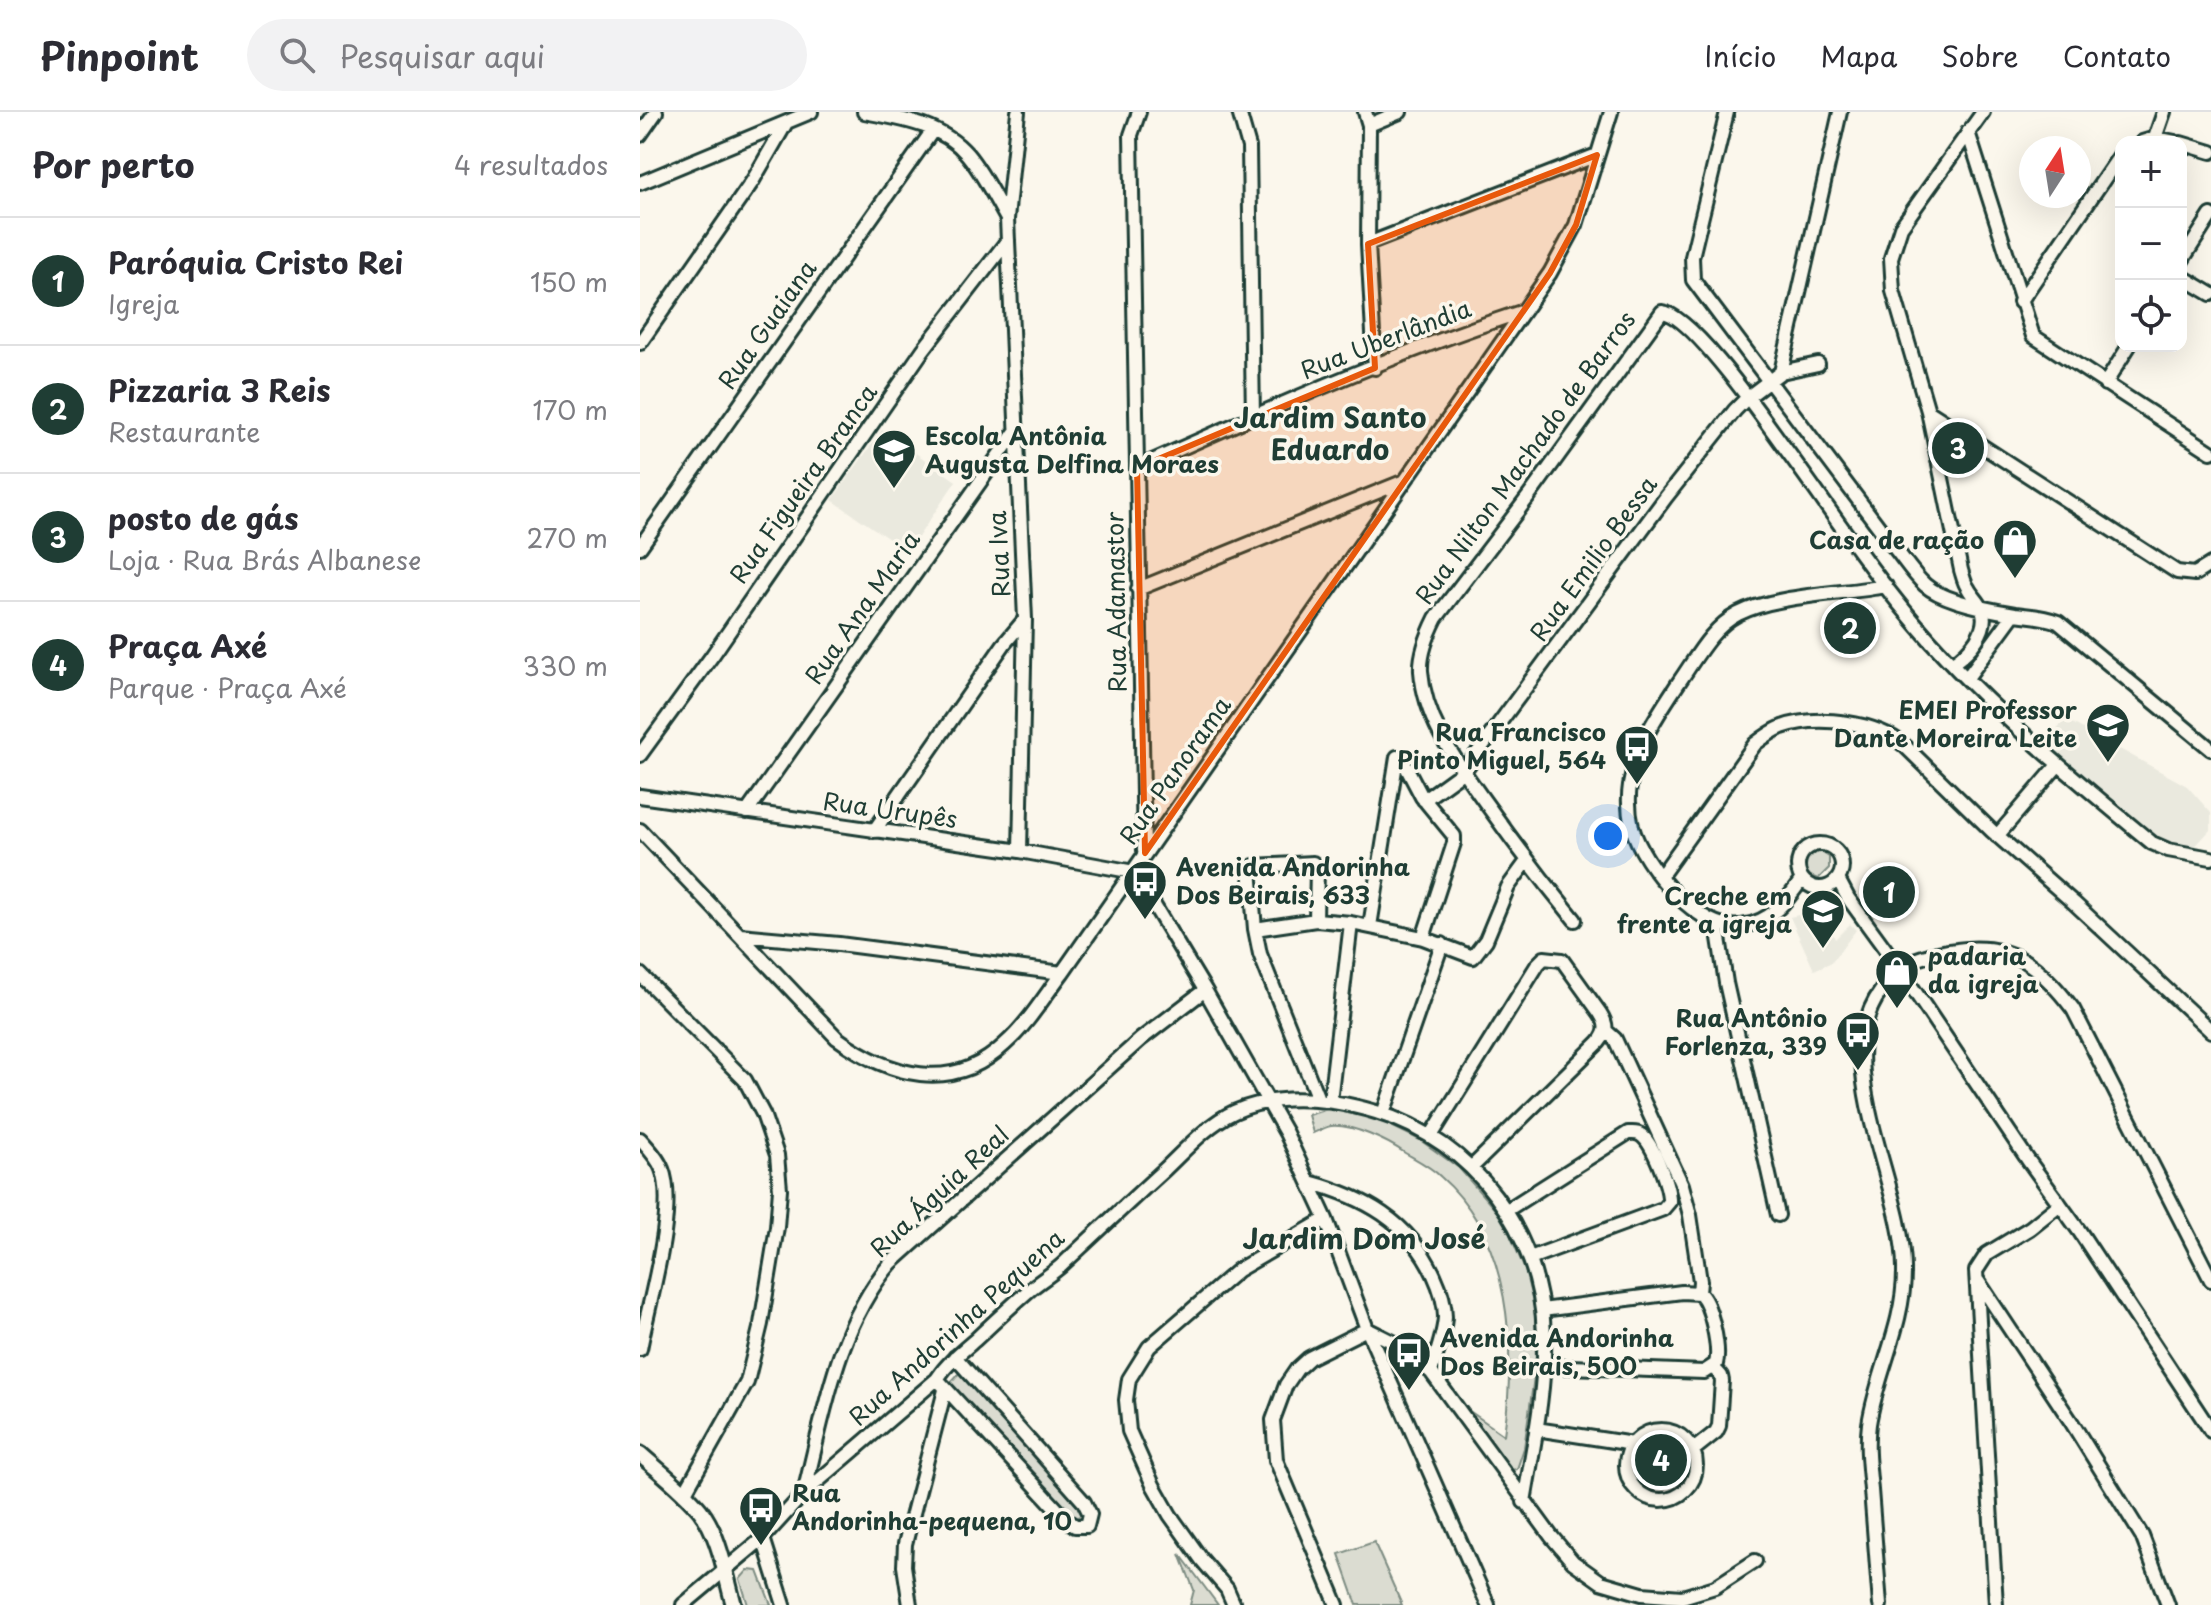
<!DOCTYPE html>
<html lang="pt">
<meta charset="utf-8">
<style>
:root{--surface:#fff;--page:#f2f2f3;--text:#2b2b33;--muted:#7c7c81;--line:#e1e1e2;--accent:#1f3d34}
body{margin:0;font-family:"Playpen Sans",sans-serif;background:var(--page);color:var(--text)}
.controls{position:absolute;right:24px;top:24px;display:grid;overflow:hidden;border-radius:16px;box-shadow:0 8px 32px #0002}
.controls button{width:72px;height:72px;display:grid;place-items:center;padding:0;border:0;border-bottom:2px solid var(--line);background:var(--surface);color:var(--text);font:40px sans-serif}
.compass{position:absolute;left:1379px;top:24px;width:72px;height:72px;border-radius:50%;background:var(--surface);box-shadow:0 8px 32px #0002;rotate:12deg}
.you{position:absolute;left:968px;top:724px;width:28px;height:28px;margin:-20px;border:6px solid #fff;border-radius:50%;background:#1a73e8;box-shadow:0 0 0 12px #1a73e833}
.badge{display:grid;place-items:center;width:52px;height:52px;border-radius:50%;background:var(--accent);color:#fff;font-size:26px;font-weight:700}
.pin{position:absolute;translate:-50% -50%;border:4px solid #fff;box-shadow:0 2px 8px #0006}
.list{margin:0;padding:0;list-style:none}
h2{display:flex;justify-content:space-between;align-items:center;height:104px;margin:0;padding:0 32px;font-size:34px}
h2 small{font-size:26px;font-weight:400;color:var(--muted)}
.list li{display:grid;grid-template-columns:52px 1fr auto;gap:24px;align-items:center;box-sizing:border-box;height:128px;padding:0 32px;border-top:2px solid var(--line)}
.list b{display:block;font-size:30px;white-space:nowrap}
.list p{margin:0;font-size:26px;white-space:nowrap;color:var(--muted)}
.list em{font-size:26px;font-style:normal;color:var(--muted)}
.icon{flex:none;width:44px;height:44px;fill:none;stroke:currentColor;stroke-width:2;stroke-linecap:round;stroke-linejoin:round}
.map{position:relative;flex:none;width:1571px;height:1493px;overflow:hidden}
header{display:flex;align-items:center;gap:48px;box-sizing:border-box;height:112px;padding:0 40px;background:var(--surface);border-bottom:2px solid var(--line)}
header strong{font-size:38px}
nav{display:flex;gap:44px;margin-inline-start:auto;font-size:28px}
.search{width:560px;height:72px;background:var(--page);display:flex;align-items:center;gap:20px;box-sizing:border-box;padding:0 28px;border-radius:44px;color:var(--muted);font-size:30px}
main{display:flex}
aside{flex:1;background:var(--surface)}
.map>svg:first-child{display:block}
.built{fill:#eae9de}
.green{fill:#dbdcd1;stroke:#7d8c82;stroke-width:2}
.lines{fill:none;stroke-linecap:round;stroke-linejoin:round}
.minor-casing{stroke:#1f3d34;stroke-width:18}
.tertiary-casing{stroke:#1f3d34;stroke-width:20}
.minor{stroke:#fbf7ec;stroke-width:12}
.tertiary{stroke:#fbf7ec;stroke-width:14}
.marked{fill:#e8590c;fill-opacity:0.2;stroke:#e8590c;stroke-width:6;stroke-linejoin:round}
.labels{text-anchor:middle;stroke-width:7;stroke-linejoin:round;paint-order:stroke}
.street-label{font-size:24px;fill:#1f3d34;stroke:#fbf7ec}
.poi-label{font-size:24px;font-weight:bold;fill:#1f3d34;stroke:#fbf7ec;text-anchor:start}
.quarter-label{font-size:28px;font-weight:bold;fill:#1f3d34;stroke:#fbf7ec}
</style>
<header>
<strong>Pinpoint</strong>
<div class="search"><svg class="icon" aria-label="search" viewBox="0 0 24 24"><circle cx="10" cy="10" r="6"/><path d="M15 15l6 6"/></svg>Pesquisar aqui</div>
<nav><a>Início</a><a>Mapa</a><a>Sobre</a><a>Contato</a></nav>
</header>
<main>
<aside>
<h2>Por perto<small>4 resultados</small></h2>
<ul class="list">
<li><span class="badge">1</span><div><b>Paróquia Cristo Rei</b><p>Igreja</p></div><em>150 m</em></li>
<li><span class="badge">2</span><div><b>Pizzaria 3 Reis</b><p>Restaurante</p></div><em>170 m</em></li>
<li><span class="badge">3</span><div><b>posto de gás</b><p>Loja · Rua Brás Albanese</p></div><em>270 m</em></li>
<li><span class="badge">4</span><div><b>Praça Axé</b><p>Parque · Praça Axé</p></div><em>330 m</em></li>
</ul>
</aside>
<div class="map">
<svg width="1571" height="1493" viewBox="0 0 1571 1493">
<rect width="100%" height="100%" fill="#fbf7ec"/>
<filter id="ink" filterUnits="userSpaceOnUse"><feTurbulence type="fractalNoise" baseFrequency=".0125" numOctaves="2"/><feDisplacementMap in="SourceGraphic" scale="16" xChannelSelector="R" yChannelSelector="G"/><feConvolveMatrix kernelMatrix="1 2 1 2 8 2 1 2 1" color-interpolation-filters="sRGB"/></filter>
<g filter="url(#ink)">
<path class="built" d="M 242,318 L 316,369 L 268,440 L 192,388 Z
M 1425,607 L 1547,674 L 1571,701 L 1571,717 L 1550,740 L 1499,716 L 1406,630 Z
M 1192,800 L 1198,813 L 1191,817 L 1195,827 L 1210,812 L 1216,818 L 1192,850 L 1174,858 L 1150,805 L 1167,801 L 1170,806 Z"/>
<path class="green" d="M 1178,738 L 1189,745 L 1189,756 L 1178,767 L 1165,762 L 1166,746 Z
M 691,996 L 729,1003 L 780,1028 L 819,1056 L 864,1108 L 885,1158 L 895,1199 L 896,1251 L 884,1336 L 877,1357 L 871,1358 L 828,1298 L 864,1323 C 876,1237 872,1127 801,1065 C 791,1055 777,1048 765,1041 C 748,1029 712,1012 691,1014 C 685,1015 678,1019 673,1021 L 668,1003 Z
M 321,1259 L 444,1398 L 441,1404 L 434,1407 L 309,1272 Z
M1003 1349a18 18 0 1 1 36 0a18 18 0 1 1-36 0Z
M 734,1430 L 762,1493 L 717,1493 L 699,1442 Z
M 540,1442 L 578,1493 L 550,1493 L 554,1478 Z
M 108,1458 L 118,1459 L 131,1493 L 108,1493 L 100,1467 Z"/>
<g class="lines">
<g class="minor-casing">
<path id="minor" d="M 224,0 C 261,7 301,12 327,42 C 343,61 355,86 367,107
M 378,0 L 367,107 L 385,507 L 380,739
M 499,0 L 491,23 L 504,739
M 599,0 L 609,35 L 613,306
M 725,0 L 729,13 L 728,132 L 735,256
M 1087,0 L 1052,145 L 1053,168 L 1253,434 C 1263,446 1273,462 1285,473 C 1303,489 1350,498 1375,502 C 1390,504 1403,504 1418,510 L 1571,637
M 729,13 L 760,0
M 1328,20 L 1393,224 L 1571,340
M 0,23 L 16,0
M 1515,26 L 1524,0
M 1502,30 L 1515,26 L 1535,30
M 1541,31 L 1571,40
M 0,71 L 171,0
M 728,132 L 957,43
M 1541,150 L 1571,103
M 1541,164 L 1571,182
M 1380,190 L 1481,42
M 0,231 L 112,70 L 146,11
M 1141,260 L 1178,252
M 1465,272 L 1489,234
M 1288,299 L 1537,460 L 1555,462 L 1571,452
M 497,356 C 622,300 750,243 881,200
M 0,435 L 293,18
M 498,477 L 762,370
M 1313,551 C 1329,540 1350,518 1342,497 C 1339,489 1332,484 1328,476 C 1324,471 1323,464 1321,458 L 1288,299 L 1253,179 L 1251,146 L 1261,115 L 1343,0
M 1327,566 L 1374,502
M 0,643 L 72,544 L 283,238 L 368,128
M 757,645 L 761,645 L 782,685 L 814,724 L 814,731 L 783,826
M 0,684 L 380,739 L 494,760 L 565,878 L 646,1021 L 686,1107 L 727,1217 L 848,1493
M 784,688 L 824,659 L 1026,385 L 1095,298 L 1108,285 L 1141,260 L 1200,0
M 107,700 L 376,319
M 0,718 L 197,926 C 249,964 312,982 364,933 C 387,913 404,885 422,861 L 910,161 L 936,113 L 971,0
M 234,719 L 364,532 L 385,507
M 1357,724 L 1418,653
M1158 754a22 22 0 1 1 44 0a22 22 0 1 1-44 0Z
M 1020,765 L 1115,632 C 1124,625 1132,619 1142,615 C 1177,602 1237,610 1265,634 L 1352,719 L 1434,791 L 1571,919
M 1162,767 C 1147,789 1131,810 1102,814 C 1059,821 1003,754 992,715 C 989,702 988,686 990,673 C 996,633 1018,602 1039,570 C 1056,546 1071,516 1098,502 C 1134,483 1204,482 1246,474
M 1198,767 L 1208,786 L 1259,856 L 1388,1048 L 1440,1120 L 1571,1319
M 676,808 L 677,755 L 673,751 L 614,754 L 610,757 L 615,817 L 620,842 L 678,987
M 935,808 C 903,769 874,731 845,690 C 817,650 785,610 781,559 C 780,541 788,522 796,506 L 889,384 L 1022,200 C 1051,202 1123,306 1142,332 C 1183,387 1221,446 1265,499 C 1336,586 1425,659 1512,731 L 1528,738 L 1571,746
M 1077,813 L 1086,871 L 1138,1103
M 730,814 L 757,645
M 615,817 L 676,808 L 711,811 L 783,826 L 833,845 L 846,828 L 868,775 L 887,749
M 100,823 L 199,832 L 422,861
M 0,862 L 105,968 L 123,1002 L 137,1043 L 140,1077 L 137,1115 L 121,1212 L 107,1270 L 44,1382
M 966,919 L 975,927 L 1042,1073 L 1050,1103 L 1060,1169 L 1059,1181
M 690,989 L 711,811
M 743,1002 L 802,832
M 791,1024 L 898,852 L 904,846 L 922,848 L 960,901 C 967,912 968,919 959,930 L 832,1055
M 0,1027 C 8,1036 18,1046 22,1057 C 38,1096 8,1193 0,1237
M 669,1070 C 724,1085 769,1109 794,1163 C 800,1176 805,1191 805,1205 C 804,1224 796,1242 791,1260
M 867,1098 L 988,1021 C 993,1021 997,1020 1001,1023 C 1013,1031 1030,1076 1029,1090 L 1023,1097 L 890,1146
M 1338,1169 L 1432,1311 L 1502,1424 L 1528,1493
M 902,1198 L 1042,1180 L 1059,1181 C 1071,1190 1080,1237 1076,1252 L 1064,1260 L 903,1254
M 297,1267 L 425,1406 L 435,1414 L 447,1414 L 450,1402 L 444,1390 L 315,1245
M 896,1317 L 993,1332
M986 1353a35 35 0 1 1 70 0a35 35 0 1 1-70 0Z
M 1052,1339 L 1076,1320 L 1079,1314 L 1082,1269 L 1081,1264 L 1073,1255
M 164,1381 C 184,1302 197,1214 251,1151 L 501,927 L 565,878
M 123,1426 L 144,1493
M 43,1493 L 123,1426 L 164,1381 L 297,1267 C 307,1251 321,1240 335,1228 C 354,1210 373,1192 393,1175 C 403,1167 413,1161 422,1153 C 456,1121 490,1089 524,1058 C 545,1038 568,1012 594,1000 C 638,980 692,987 736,1000 C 834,1029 901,1121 904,1222 C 906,1278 893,1335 884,1390
M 270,1493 L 264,1454 L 265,1432 L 305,1278
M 594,1493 L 587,1477 L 562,1448 L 530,1403 L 513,1373 L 489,1319 L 486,1288 L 489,1267 L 509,1235 L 598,1158 L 686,1107
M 697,1493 L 636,1348 L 633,1308 L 646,1273 L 657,1257 L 669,1246 L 727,1217 L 755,1231 L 791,1260 L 911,1424 L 933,1450 L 961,1470 L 1002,1482 L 1042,1485 L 1075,1475 L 1115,1449
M 1240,1493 C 1237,1455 1234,1417 1231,1378 C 1229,1356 1226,1335 1229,1312 C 1237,1260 1264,1213 1264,1160 C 1266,1077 1187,951 1241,879 C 1246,871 1252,861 1260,856 C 1275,845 1300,840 1317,838 C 1373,830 1401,855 1433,897 L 1571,1168
M 1356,1493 L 1336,1159 L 1347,1142 L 1390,1116 L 1420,1092"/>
</g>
<g class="tertiary-casing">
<path id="tertiary" d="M 0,1342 C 20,1360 43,1377 60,1398 C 80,1424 85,1462 94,1493"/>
</g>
<use href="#minor" class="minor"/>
<use href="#tertiary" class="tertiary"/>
</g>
</g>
<path class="marked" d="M 957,43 L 936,113 L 910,161 L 505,741 L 497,356 L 735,256 L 728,132 Z"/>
<defs>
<g id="school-pin" transform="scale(2.3)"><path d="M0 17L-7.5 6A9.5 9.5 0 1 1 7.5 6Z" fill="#1f3d34" stroke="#fbf7ec"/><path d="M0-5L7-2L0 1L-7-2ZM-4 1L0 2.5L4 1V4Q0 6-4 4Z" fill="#fff"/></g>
<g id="shop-pin" transform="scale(2.3)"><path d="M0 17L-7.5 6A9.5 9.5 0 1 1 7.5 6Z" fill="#1f3d34" stroke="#fbf7ec"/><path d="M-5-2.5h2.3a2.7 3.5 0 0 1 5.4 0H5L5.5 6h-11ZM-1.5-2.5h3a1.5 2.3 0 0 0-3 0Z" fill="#fff"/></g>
<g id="bus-pin" transform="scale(2.3)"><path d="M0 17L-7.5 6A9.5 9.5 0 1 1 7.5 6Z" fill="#1f3d34" stroke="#fbf7ec"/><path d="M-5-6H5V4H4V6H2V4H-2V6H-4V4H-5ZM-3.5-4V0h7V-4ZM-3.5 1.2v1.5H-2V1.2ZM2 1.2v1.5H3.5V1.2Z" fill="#fff"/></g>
</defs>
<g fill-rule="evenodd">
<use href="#school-pin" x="254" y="339"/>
<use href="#shop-pin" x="1375" y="429"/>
<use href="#school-pin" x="1468" y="613"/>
<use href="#bus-pin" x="997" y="635"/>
<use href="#bus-pin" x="505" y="770"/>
<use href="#school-pin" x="1183" y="799"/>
<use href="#shop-pin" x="1257" y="859"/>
<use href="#bus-pin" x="1218" y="921"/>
<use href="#bus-pin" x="769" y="1241"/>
<use href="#bus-pin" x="121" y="1396"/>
</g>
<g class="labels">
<g class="street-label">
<text transform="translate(128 213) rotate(-55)" y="8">Rua Guaiana</text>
<text transform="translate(746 228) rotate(-21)" y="8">Rua Uberlândia</text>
<text transform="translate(886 346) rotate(-54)" y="8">Rua Nilton Machado de Barros</text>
<text transform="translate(164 372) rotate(-55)" y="8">Rua Figueira Branca</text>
<text transform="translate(360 442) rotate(-93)" y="8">Rua Iva</text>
<text transform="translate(954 447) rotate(-54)" y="8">Rua Emilio Bessa</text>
<text transform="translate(477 490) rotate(-91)" y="8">Rua Adamastor</text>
<text transform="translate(223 496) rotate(-55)" y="8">Rua Ana Maria</text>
<text transform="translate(536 659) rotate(-55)" y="8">Rua Panorama</text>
<text transform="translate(250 699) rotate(8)" y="8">Rua Urupês</text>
<text transform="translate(300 1080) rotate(-43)" y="8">Rua Águia Real</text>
<text transform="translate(317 1216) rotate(-42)" y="8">Rua Andorinha Pequena</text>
</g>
<g class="poi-label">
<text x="285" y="333">Escola Antônia<tspan x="285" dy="28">Augusta Delfina Moraes</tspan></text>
<text x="1344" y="437" text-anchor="end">Casa de ração</text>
<text x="1437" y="607" text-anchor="end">EMEI Professor<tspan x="1437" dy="28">Dante Moreira Leite</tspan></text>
<text x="966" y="629" text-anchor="end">Rua Francisco<tspan x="966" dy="28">Pinto Miguel, 564</tspan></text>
<text x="536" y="764">Avenida Andorinha<tspan x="536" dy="28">Dos Beirais, 633</tspan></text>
<text x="1152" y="793" text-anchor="end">Creche em<tspan x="1152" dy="28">frente a igreja</tspan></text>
<text x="1288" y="853">padaria<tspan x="1288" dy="28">da igreja</tspan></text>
<text x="1187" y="915" text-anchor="end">Rua Antônio<tspan x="1187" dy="28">Forlenza, 339</tspan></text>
<text x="800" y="1235">Avenida Andorinha<tspan x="800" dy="28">Dos Beirais, 500</tspan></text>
<text x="152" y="1390">Rua<tspan x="152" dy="28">Andorinha-pequena, 10</tspan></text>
</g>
<g class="quarter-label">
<text x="690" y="316">Jardim Santo<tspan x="690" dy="32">Eduardo</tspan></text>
<text x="724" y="1137">Jardim Dom José</text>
</g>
</g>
</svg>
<div class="controls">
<button>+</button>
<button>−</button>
<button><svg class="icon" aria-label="locate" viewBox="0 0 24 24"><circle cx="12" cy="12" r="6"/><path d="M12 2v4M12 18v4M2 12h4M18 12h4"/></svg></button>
</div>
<svg class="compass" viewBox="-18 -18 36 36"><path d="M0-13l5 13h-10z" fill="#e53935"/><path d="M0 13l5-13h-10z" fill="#7c7c81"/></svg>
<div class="you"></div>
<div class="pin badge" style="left:1249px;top:780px">1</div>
<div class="pin badge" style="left:1210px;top:516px">2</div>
<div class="pin badge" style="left:1318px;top:336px">3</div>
<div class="pin badge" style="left:1021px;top:1348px">4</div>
</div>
</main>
